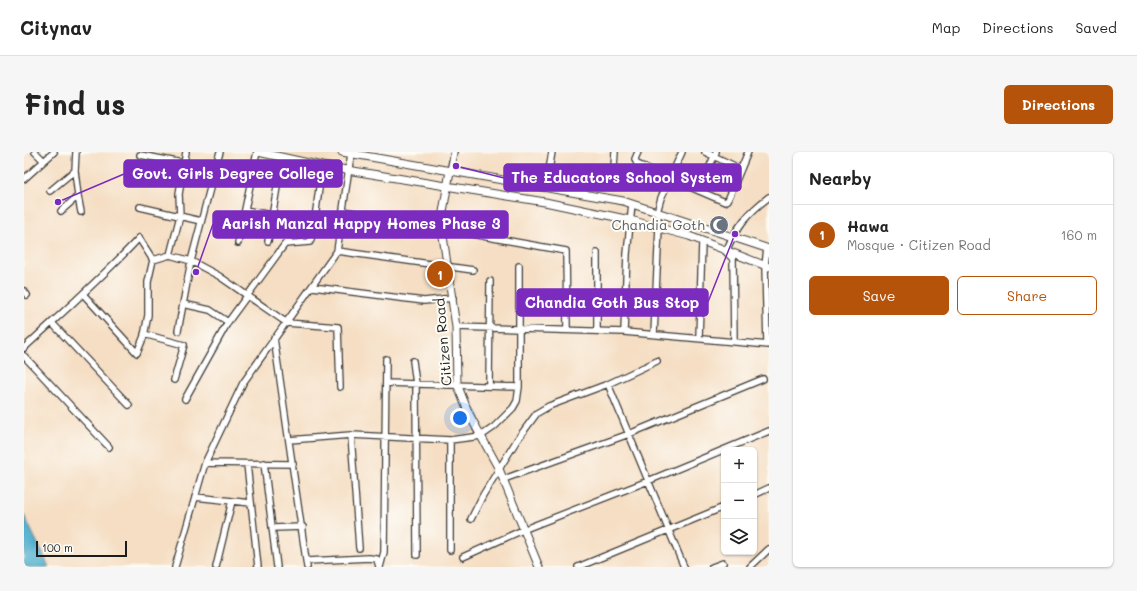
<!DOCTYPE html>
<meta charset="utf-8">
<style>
:root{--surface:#fff;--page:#f6f6f6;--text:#222;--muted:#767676;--line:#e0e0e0;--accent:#b45309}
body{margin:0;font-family:Mali,sans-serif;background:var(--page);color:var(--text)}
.controls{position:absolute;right:12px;bottom:12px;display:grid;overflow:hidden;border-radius:6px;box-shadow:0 1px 3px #0004}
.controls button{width:36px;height:36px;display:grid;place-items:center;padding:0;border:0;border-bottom:1px solid var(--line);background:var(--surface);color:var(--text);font:20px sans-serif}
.scale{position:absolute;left:12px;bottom:10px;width:91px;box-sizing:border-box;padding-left:4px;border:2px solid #1c1c1c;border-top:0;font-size:11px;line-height:14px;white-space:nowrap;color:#1c1c1c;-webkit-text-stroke:3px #fdfcf7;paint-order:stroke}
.you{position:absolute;left:436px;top:266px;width:14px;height:14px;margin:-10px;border:3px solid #fff;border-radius:50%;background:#1a73e8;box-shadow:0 0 0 6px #1a73e833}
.badge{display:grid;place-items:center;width:26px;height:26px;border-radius:50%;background:var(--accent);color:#fff;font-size:13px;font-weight:700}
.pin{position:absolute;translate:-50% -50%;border:2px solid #fff;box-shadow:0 1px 4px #0006}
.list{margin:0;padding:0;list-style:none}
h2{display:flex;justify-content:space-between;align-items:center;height:52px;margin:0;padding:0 16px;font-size:17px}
h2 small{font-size:13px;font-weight:400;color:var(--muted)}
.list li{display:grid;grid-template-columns:26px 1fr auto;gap:12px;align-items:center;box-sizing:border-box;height:60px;padding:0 16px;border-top:1px solid var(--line)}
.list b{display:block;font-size:15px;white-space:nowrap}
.list p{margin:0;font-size:13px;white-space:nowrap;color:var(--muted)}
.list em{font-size:13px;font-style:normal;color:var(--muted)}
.actions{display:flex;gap:8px;padding:12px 16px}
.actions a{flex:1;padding:9px 0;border:1px solid var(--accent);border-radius:6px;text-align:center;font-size:14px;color:var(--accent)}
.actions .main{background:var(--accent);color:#fff}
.icon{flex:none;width:22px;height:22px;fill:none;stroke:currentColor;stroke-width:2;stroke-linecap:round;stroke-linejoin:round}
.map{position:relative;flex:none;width:745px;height:415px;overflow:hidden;border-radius:6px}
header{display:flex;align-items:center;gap:24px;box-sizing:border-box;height:56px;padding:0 20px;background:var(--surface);border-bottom:1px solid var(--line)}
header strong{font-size:19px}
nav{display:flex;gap:22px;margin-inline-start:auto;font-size:14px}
.intro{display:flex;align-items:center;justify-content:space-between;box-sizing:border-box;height:96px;padding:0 24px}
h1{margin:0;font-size:28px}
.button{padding:10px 18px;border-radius:6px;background:var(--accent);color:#fff;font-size:14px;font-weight:700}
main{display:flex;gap:24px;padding:0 24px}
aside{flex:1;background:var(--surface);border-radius:6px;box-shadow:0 1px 3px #0004}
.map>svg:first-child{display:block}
.water{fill:#4fafce;stroke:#366675}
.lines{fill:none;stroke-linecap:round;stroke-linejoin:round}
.minor-casing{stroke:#3d3935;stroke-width:8}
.tertiary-casing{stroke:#3d3935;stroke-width:9}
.minor{stroke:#fff;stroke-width:5.5}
.tertiary{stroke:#fff;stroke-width:7}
.labels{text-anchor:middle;stroke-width:4;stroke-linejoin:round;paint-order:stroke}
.worship-label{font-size:14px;fill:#5b616d;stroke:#fdfcf7;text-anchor:end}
.street-label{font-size:14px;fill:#1c1c1c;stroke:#fdfcf7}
.leader{fill:none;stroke:#7b2cbf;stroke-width:1.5}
.callout-dot{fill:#7b2cbf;stroke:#fdfcf7;stroke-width:1.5}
.callout{fill:#7b2cbf;stroke:#7b2cbf;stroke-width:1.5}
.callout-label{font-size:15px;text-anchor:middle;font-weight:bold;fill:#fff}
</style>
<header>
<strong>Citynav</strong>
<nav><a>Map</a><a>Directions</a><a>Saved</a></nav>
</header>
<div class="intro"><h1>Find us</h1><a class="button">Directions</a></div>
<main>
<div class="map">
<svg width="745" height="415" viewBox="0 0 745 415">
<rect width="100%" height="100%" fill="#fdfcf7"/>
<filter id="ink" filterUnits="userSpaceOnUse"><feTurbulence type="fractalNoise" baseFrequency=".025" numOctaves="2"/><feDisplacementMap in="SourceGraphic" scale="8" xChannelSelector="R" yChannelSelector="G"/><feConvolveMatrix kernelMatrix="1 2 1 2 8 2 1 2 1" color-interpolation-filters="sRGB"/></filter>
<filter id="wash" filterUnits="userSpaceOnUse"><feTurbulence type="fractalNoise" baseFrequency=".012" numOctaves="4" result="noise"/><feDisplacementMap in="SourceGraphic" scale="16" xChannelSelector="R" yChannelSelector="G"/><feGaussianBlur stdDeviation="0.9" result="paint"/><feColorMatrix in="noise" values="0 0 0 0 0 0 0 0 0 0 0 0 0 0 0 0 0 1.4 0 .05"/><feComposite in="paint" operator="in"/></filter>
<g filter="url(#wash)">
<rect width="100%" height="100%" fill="#f5dec3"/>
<path class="water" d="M 0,363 L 25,415 L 0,415 Z"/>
</g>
<g filter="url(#ink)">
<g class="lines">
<g class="minor-casing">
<path id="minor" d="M 11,0 L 20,9
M 614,0 L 611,7 L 613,12 L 701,50 L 704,48 L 724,0
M 681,0 L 717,17
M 116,3 L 191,17 L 196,0
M 590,15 L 591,0
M 426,19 L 430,0
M 0,27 L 30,0
M 522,36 L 528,0
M 26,39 L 44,24 L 51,19 L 52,0
M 675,39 L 692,0
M 54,44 L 57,60
M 116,55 L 177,69
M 221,58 L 248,63
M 37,59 L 54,44 L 51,19
M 319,59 L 542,99 L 543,177
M 244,89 L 258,5
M 214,91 L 233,0
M 743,96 L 741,114 L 743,192
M 313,99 L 449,118
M 146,103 L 156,64 L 155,42 L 162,0
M 129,108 L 146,103 L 167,109 L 195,124 L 263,171 L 314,175 L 316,235
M 289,135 L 400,149 L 429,146
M 0,139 L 3,143
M 159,152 L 186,158 L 204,170
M 28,171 L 105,253
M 432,175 L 600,180 L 745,193
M 573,178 L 573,101
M 154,179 L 167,109 L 191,17
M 600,180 L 603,102 L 608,52
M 120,182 L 160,193 L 150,228
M 630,182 L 635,75 L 633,60 L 637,46 L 658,0
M 250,186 L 283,415
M 675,186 L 678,90
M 710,190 L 709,107 L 702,100 C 711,76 725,60 745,45
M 0,196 C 39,160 79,125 115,86 L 129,108 L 124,130 L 124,163 L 120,184 L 113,201 L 59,142
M 0,204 L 85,295
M 389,209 L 392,232 L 393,403
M 584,232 L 660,415
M 465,234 L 466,129
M 495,235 L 495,114
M 161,247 L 204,170 L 261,92 L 286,90 L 289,81 L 298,14
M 327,283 L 335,396
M 265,288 L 327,283 L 426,288 L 457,284 L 470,275 L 489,256 L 493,249 L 495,235 L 362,231
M 181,311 L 269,312
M 240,311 L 253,415
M 223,312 L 234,415
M 480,327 L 605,282 L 739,227
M 730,343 L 745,336
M 171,345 L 227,351
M 447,367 L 459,343 L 493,288 L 513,261 L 525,254 L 584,232 L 633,209
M 249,376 L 279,375
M 426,398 L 426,288
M 439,405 L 501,377 L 624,329 L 745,279
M 283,409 L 345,406 L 353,407 L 355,415
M 151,415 L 181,311 L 219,231 L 313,99 L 327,2
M 192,415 L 208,349
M 356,415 L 360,400 L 362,207
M 554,415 L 700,355
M 688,415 L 699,411
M 726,415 L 745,397"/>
</g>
<g class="tertiary-casing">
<path id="tertiary" d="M 234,0 L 298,14 L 521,50 L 606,68 L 665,84 L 745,115
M 318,0 L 599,49 L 745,97
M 426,19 L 419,60 L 418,77 L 432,175 L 433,232 L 445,262 L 475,317 L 515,415"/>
</g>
<use href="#minor" class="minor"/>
<use href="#tertiary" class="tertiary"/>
</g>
</g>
<defs>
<g id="mosque-disc" transform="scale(1)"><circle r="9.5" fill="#6b7280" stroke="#fdfcf7"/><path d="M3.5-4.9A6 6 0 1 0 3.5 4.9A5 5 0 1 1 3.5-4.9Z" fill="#fff"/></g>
</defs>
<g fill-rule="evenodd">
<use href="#mosque-disc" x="695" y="73"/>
</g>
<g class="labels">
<g class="worship-label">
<text x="681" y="78">Chandia Goth</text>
</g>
<g class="street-label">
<text transform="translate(419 190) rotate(-95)" y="5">Citizen Road</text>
</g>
</g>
<path class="leader" d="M34 50L100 22M432 14L480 26M172 120L189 72M711 82L684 150"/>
<g class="callout-dot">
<circle cx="34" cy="50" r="4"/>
<circle cx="432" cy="14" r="4"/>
<circle cx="172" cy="120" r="4"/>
<circle cx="711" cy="82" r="4"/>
</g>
<g class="callout">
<rect x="100" y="8" width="218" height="27" rx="4"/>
<rect x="480" y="12" width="237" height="27" rx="4"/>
<rect x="189" y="59" width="295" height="27" rx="4"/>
<rect x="493" y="137" width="191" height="27" rx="4"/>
</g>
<g class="callout-label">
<text x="209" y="27">Govt. Girls Degree College</text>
<text x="598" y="31">The Educators School System</text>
<text x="337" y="77">Aarish Manzal Happy Homes Phase 3</text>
<text x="588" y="156">Chandia Goth Bus Stop</text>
</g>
</svg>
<div class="controls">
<button>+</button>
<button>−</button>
<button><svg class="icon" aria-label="layers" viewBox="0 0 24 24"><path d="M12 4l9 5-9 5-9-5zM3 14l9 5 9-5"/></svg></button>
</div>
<div class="scale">100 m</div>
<div class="you"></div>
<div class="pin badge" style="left:416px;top:122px">1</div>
</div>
<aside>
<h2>Nearby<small></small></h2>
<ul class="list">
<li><span class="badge">1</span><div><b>Hawa</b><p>Mosque · Citizen Road</p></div><em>160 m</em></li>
</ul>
<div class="actions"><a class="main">Save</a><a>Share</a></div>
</aside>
</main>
